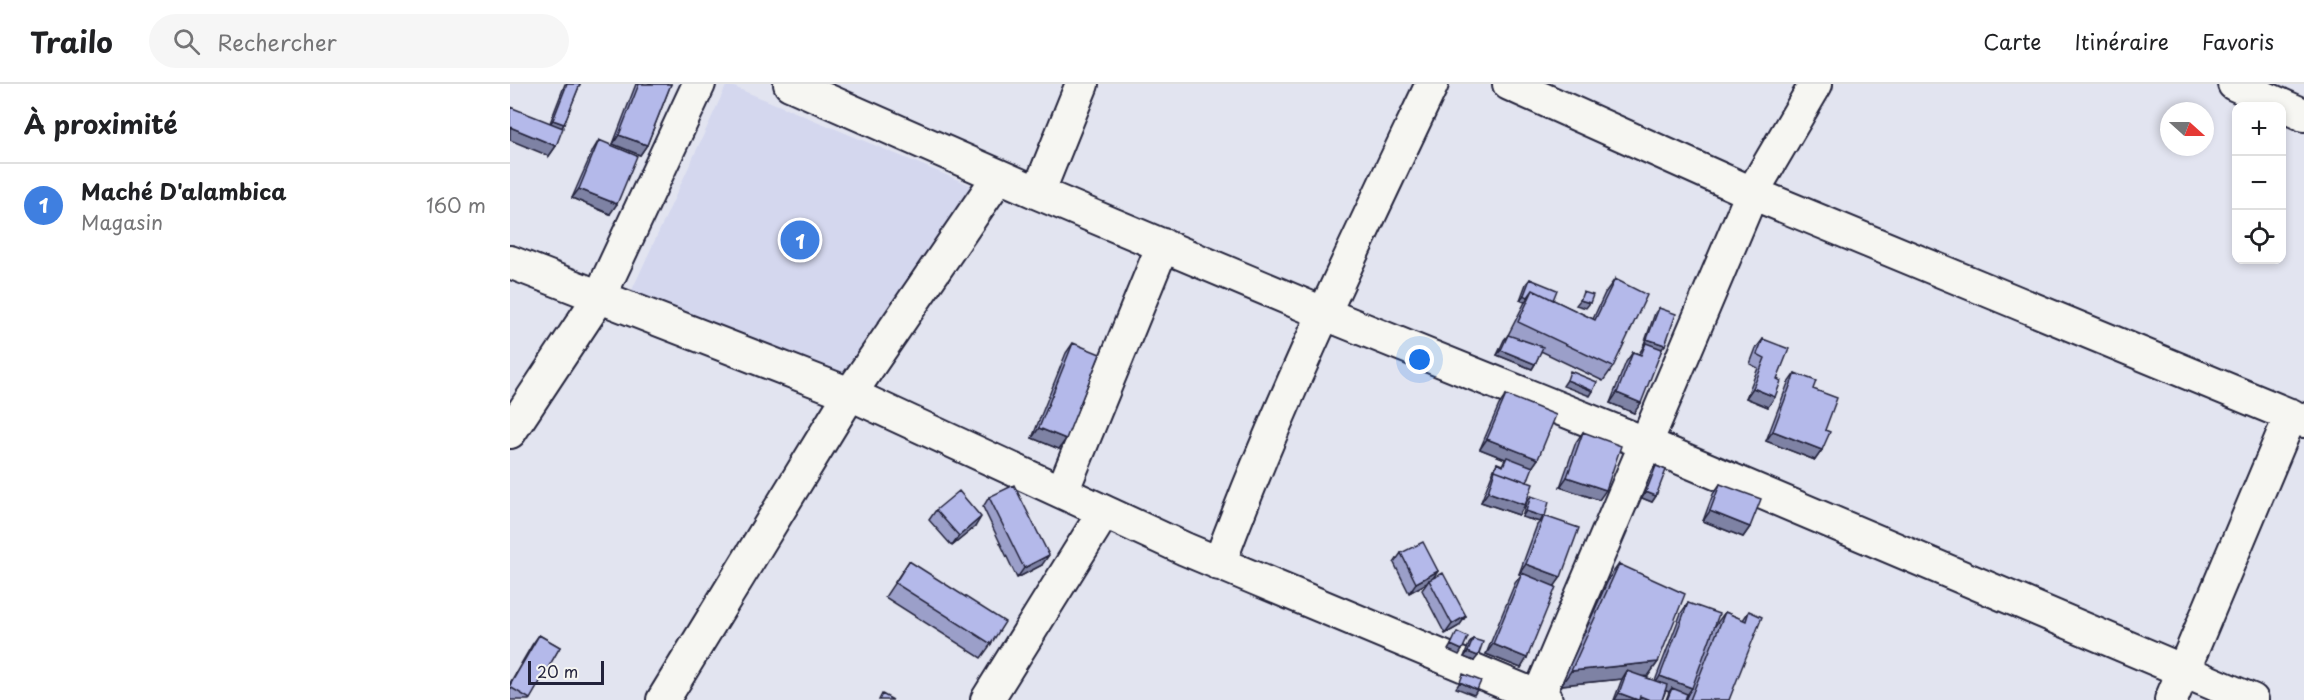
<!DOCTYPE html>
<html lang="fr">
<meta charset="utf-8">
<style>
:root{--surface:#fff;--page:#f6f6f6;--text:#202124;--muted:#757577;--line:#e0e0e0;--accent:#c8321e}
body{margin:0;font-family:"Playpen Sans",sans-serif;background:var(--page);color:var(--text)}
.controls{position:absolute;right:18px;top:18px;display:grid;overflow:hidden;border-radius:12px;box-shadow:0 3px 9px #0003}
.controls button{width:54px;height:54px;display:grid;place-items:center;padding:0;border:0;border-bottom:2px solid var(--line);background:var(--surface);color:var(--text);font:30px sans-serif}
.compass{position:absolute;left:1650px;top:18px;width:54px;height:54px;border-radius:50%;background:var(--surface);box-shadow:0 3px 9px #0003;rotate:111deg}
.scale{position:absolute;left:18px;bottom:15px;width:76px;box-sizing:border-box;padding-left:6px;border:3px solid #22223b;border-top:0;font-size:16px;line-height:21px;white-space:nowrap;color:#22223b;-webkit-text-stroke:4px #f6f6f2;paint-order:stroke}
.you{position:absolute;left:910px;top:276px;width:21px;height:21px;margin:-15px;border:4px solid #fff;border-radius:50%;background:#1a73e8;box-shadow:0 0 0 9px #1a73e833}
.badge{display:grid;place-items:center;width:39px;height:39px;border-radius:50%;background:var(--accent);color:#fff;font-size:20px;font-weight:700}
.pin{position:absolute;translate:-50% -50%;border:3px solid #fff;box-shadow:0 2px 6px #0006}
.list{margin:0;padding:0;list-style:none}
h2{display:flex;justify-content:space-between;align-items:center;height:78px;margin:0;padding:0 24px;font-size:26px}
h2 small{font-size:20px;font-weight:400;color:var(--muted)}
.list li{display:grid;grid-template-columns:39px 1fr auto;gap:18px;align-items:center;box-sizing:border-box;height:84px;padding:0 24px;border-top:2px solid var(--line)}
.list b{display:block;font-size:22px;white-space:nowrap}
.list p{margin:0;font-size:20px;white-space:nowrap;color:var(--muted)}
.list em{font-size:20px;font-style:normal;color:var(--muted)}
.icon{flex:none;width:33px;height:33px;fill:none;stroke:currentColor;stroke-width:2;stroke-linecap:round;stroke-linejoin:round}
.map{position:relative;flex:none;width:1794px;height:616px;overflow:hidden}
header{display:flex;align-items:center;gap:36px;box-sizing:border-box;height:84px;padding:0 30px;background:var(--surface);border-bottom:2px solid var(--line)}
header strong{font-size:28px}
nav{display:flex;gap:33px;margin-inline-start:auto;font-size:21px}
.search{width:420px;height:54px;background:var(--page);display:flex;align-items:center;gap:15px;box-sizing:border-box;padding:0 21px;border-radius:33px;color:var(--muted);font-size:22px}
main{display:flex}
aside{flex:1;background:var(--surface)}
.map>svg:first-child{display:block}
.built{fill:#d4d7ee}
.lines{fill:none;stroke-linecap:round;stroke-linejoin:round}
.minor-casing{stroke:#22223b;stroke-width:36}
.minor{stroke:#f6f6f2;stroke-width:32}
.wall{fill:#9b9fc9;stroke:#22223b;stroke-width:1.5}
.shaded-wall{fill:#7e82a4;stroke:#22223b;stroke-width:1.5}
.building{fill:#b4b9ea;stroke:#22223b;stroke-width:1.5}
</style>
<header>
<strong>Trailo</strong>
<div class="search"><svg class="icon" aria-label="search" viewBox="0 0 24 24"><circle cx="10" cy="10" r="6"/><path d="M15 15l6 6"/></svg>Rechercher</div>
<nav><a>Carte</a><a>Itinéraire</a><a>Favoris</a></nav>
</header>
<main>
<aside>
<h2>À proximité<small></small></h2>
<ul class="list">
<li><span class="badge" style="background:#3f7fe0">1</span><div><b>Maché D'alambica</b><p>Magasin</p></div><em>160 m</em></li>
</ul>
</aside>
<div class="map">
<svg width="1794" height="616" viewBox="0 0 1794 616">
<rect width="100%" height="100%" fill="#e2e4f0"/>
<filter id="ink" filterUnits="userSpaceOnUse"><feTurbulence type="fractalNoise" baseFrequency=".0167" numOctaves="2"/><feDisplacementMap in="SourceGraphic" scale="12" xChannelSelector="R" yChannelSelector="G"/><feConvolveMatrix kernelMatrix="1 2 1 2 8 2 1 2 1" color-interpolation-filters="sRGB"/></filter>
<g filter="url(#ink)">
<path class="built" d="M 217,0 L 470,105 L 341,295 L 121,208 Z"/>
<g class="lines">
<g class="minor-casing">
<path id="minor" d="M 280,0 L 528,109 L 813,229 L 1135,359 L 1742,616
M 999,0 L 1242,109 L 1794,337
M 1724,0 L 1794,31
M 528,109 L 572,0
M 0,178 L 340,310 L 675,465 L 1036,616
M 0,348 L 90,212 L 189,0
M 552,408 L 653,161
M 709,480 C 770,316 847,158 922,0
M 153,616 L 340,310 L 489,92
M 477,616 L 594,428
M 1027,616 L 1242,109 L 1306,0
M 1661,616 L 1781,331"/>
</g>
<use href="#minor" class="minor"/>
</g>
<path class="wall" d="M 55,0 L 70,0 L 52,44 L 46,62 L 39,72 L 40,39 Z
M 126,0 L 161,0 L 137,61 L 130,71 L 103,60 Z
M 89,56 L 100,130 L 62,114 L 83,66 Z
M 1020,195 L 1043,216 L 1083,235 L 1095,209 L 1105,195 L 1103,283 L 1093,297 L 1031,267 L 1025,280 L 1022,285 L 987,271 L 994,256 L 998,251 L 1015,218 L 1010,216 L 1016,200 Z
M 1149,224 L 1152,265 L 1124,329 L 1100,319 L 1116,278 L 1123,268 L 1129,270 L 1135,260 L 1134,260 L 1145,229 Z
M 1253,255 L 1267,295 L 1258,323 L 1236,314 L 1248,284 L 1240,280 L 1246,264 Z
M 563,259 L 549,365 L 522,354 L 556,269 Z
M 1285,289 L 1303,305 L 1315,346 L 1312,366 L 1305,376 L 1256,357 L 1278,299 Z
M 996,311 L 1028,375 L 1022,383 L 1017,398 L 1009,431 L 971,418 L 984,385 L 987,379 L 992,381 L 995,375 L 970,365 L 989,321 Z
M 1073,348 L 1089,416 L 1050,403 L 1066,358 Z
M 1146,382 L 1146,412 L 1142,418 L 1132,414 L 1142,387 Z
M 1210,400 L 1240,443 L 1233,453 L 1193,437 L 1203,410 Z
M 1021,412 L 1035,432 L 1051,493 L 1044,502 L 1011,584 L 976,570 L 1005,499 L 1011,491 L 1009,490 L 1027,441 L 1030,438 L 1012,433 L 1017,417 Z
M 479,413 L 532,481 L 507,494 L 473,423 Z
M 426,426 L 465,443 L 442,462 L 419,436 Z
M 891,469 L 928,487 L 923,494 L 956,532 L 949,542 L 935,550 L 912,506 L 917,499 L 899,509 L 884,479 Z
M 399,477 L 481,560 L 471,574 L 375,513 Z
M 1109,480 L 1148,578 L 1138,592 L 1133,592 L 1145,597 L 1171,529 L 1178,519 L 1205,542 L 1215,528 L 1233,536 L 1239,527 L 1219,616 L 1175,616 L 1178,610 L 1175,616 L 1156,616 L 1159,608 L 1156,606 L 1152,616 L 1104,616 L 1112,595 L 1051,601 L 1099,494 Z
M 29,551 L 50,563 L 19,616 L 0,616 L 0,599 L 22,561 Z
M 963,555 L 964,577 L 954,573 L 959,560 Z"/>
<path class="shaded-wall" d="M 43,36 L 54,40 L 51,45 L 39,41 Z
M 0,43 L 46,62 L 39,72 L 0,56 Z
M 109,51 L 137,61 L 130,71 L 103,60 Z
M 69,105 L 107,120 L 100,130 L 62,114 Z
M 1014,211 L 1018,213 L 1015,218 L 1010,216 Z
M 1070,216 L 1080,219 L 1076,224 L 1066,221 Z
M 1137,255 L 1155,261 L 1151,266 L 1134,260 Z
M 991,266 L 1025,280 L 1022,285 L 987,271 Z
M 1057,296 L 1083,307 L 1080,312 L 1053,302 Z
M 1243,304 L 1265,313 L 1258,323 L 1236,314 Z
M 1107,309 L 1131,319 L 1124,329 L 1100,319 Z
M 529,344 L 556,355 L 549,365 L 522,354 Z
M 1263,347 L 1312,366 L 1305,376 L 1256,357 Z
M 977,355 L 1028,375 L 1021,385 L 970,365 Z
M 1057,393 L 1096,406 L 1089,416 L 1050,403 Z
M 978,408 L 1015,421 L 1009,431 L 971,418 Z
M 1136,408 L 1146,412 L 1142,418 L 1132,414 Z
M 1016,427 L 1033,433 L 1030,438 L 1012,433 Z
M 1200,427 L 1240,443 L 1233,453 L 1193,437 Z
M 471,433 L 465,443 L 442,462 L 449,452 Z
M 539,471 L 532,481 L 507,494 L 514,484 Z
M 1016,480 L 1051,493 L 1044,503 L 1009,490 Z
M 928,487 L 921,497 L 919,496 L 917,499 L 899,509 L 906,499 Z
M 956,532 L 949,542 L 935,550 L 942,540 Z
M 983,560 L 1017,574 L 1011,584 L 976,570 Z
M 941,561 L 952,566 L 949,571 L 938,566 Z
M 958,568 L 968,572 L 964,577 L 954,573 Z
M 1148,578 L 1138,592 L 1115,594 L 1117,587 L 1112,595 L 1051,601 L 1061,587 Z
M 1150,592 L 1182,604 L 1175,614 L 1162,604 L 1159,608 L 1144,602 Z
M 950,598 L 967,606 L 964,611 L 946,604 Z
M 1109,609 L 1128,616 L 1105,616 Z
M 1130,612 L 1140,616 L 1128,616 Z"/>
<path class="building" d="M 57,0 L 70,0 L 54,40 L 43,36 Z
M 129,0 L 161,0 L 137,61 L 109,51 Z
M 0,23 L 53,44 L 46,62 L 0,43 Z
M 89,56 L 127,72 L 107,120 L 69,105 Z
M 1020,195 L 1047,206 L 1043,216 L 1023,206 L 1018,213 L 1014,211 Z
M 1105,195 L 1137,211 L 1103,283 L 1008,238 L 1023,206 L 1085,236 Z
M 1073,208 L 1083,211 L 1080,219 L 1070,216 Z
M 1149,224 L 1166,230 L 1155,261 L 1137,255 Z
M 998,251 L 1033,263 L 1025,280 L 991,266 Z
M 1253,255 L 1279,265 L 1267,295 L 1271,297 L 1265,313 L 1243,304 L 1255,274 L 1247,270 Z
M 563,259 L 590,270 L 556,355 L 529,344 Z
M 1136,259 L 1152,265 L 1131,319 L 1107,309 L 1123,268 L 1131,271 Z
M 1060,287 L 1087,298 L 1083,307 L 1057,296 Z
M 1285,289 L 1306,297 L 1303,305 L 1327,314 L 1315,346 L 1320,348 L 1312,366 L 1263,347 Z
M 996,311 L 1046,331 L 1028,375 L 977,355 Z
M 1073,348 L 1111,362 L 1096,406 L 1057,393 Z
M 997,373 L 1023,383 L 1017,398 L 985,386 L 984,388 L 987,379 L 993,382 Z
M 1146,382 L 1156,386 L 1146,412 L 1136,408 Z
M 985,386 L 1023,400 L 1015,421 L 978,408 Z
M 1210,400 L 1251,415 L 1240,443 L 1200,427 Z
M 504,401 L 539,471 L 514,484 L 479,413 Z
M 449,407 L 471,433 L 449,452 L 426,426 Z
M 1021,412 L 1039,418 L 1035,432 L 1034,432 L 1034,433 L 1016,427 Z
M 1034,432 L 1069,444 L 1051,493 L 1016,480 Z
M 913,458 L 928,487 L 906,499 L 891,469 Z
M 399,477 L 495,538 L 481,560 L 385,499 Z
M 1109,480 L 1175,510 L 1148,578 L 1061,587 Z
M 933,489 L 956,532 L 942,540 L 919,496 Z
M 1012,489 L 1046,503 L 1017,574 L 983,560 Z
M 1178,519 L 1209,530 L 1182,604 L 1150,592 Z
M 1239,527 L 1252,533 L 1219,616 L 1180,616 L 1215,528 L 1236,537 Z
M 947,548 L 958,553 L 952,566 L 941,561 Z
M 29,551 L 50,563 L 20,615 L 0,603 L 0,601 Z
M 963,555 L 973,558 L 968,572 L 958,568 Z
M 1117,587 L 1157,601 L 1152,616 L 1140,616 L 1130,612 L 1129,616 L 1128,616 L 1109,609 Z
M 953,590 L 971,597 L 967,606 L 950,598 Z
M 1162,604 L 1177,610 L 1175,616 L 1157,616 Z
M 372,610 L 383,616 L 369,616 Z"/>
</g>
</svg>
<div class="controls">
<button>+</button>
<button>−</button>
<button><svg class="icon" aria-label="locate" viewBox="0 0 24 24"><circle cx="12" cy="12" r="6"/><path d="M12 2v4M12 18v4M2 12h4M18 12h4"/></svg></button>
</div>
<svg class="compass" viewBox="-18 -18 36 36"><path d="M0-13l5 13h-10z" fill="#e53935"/><path d="M0 13l5-13h-10z" fill="#757577"/></svg>
<div class="scale">20 m</div>
<div class="you"></div>
<div class="pin badge" style="left:290px;top:156px;background:#3f7fe0">1</div>
</div>
</main>
